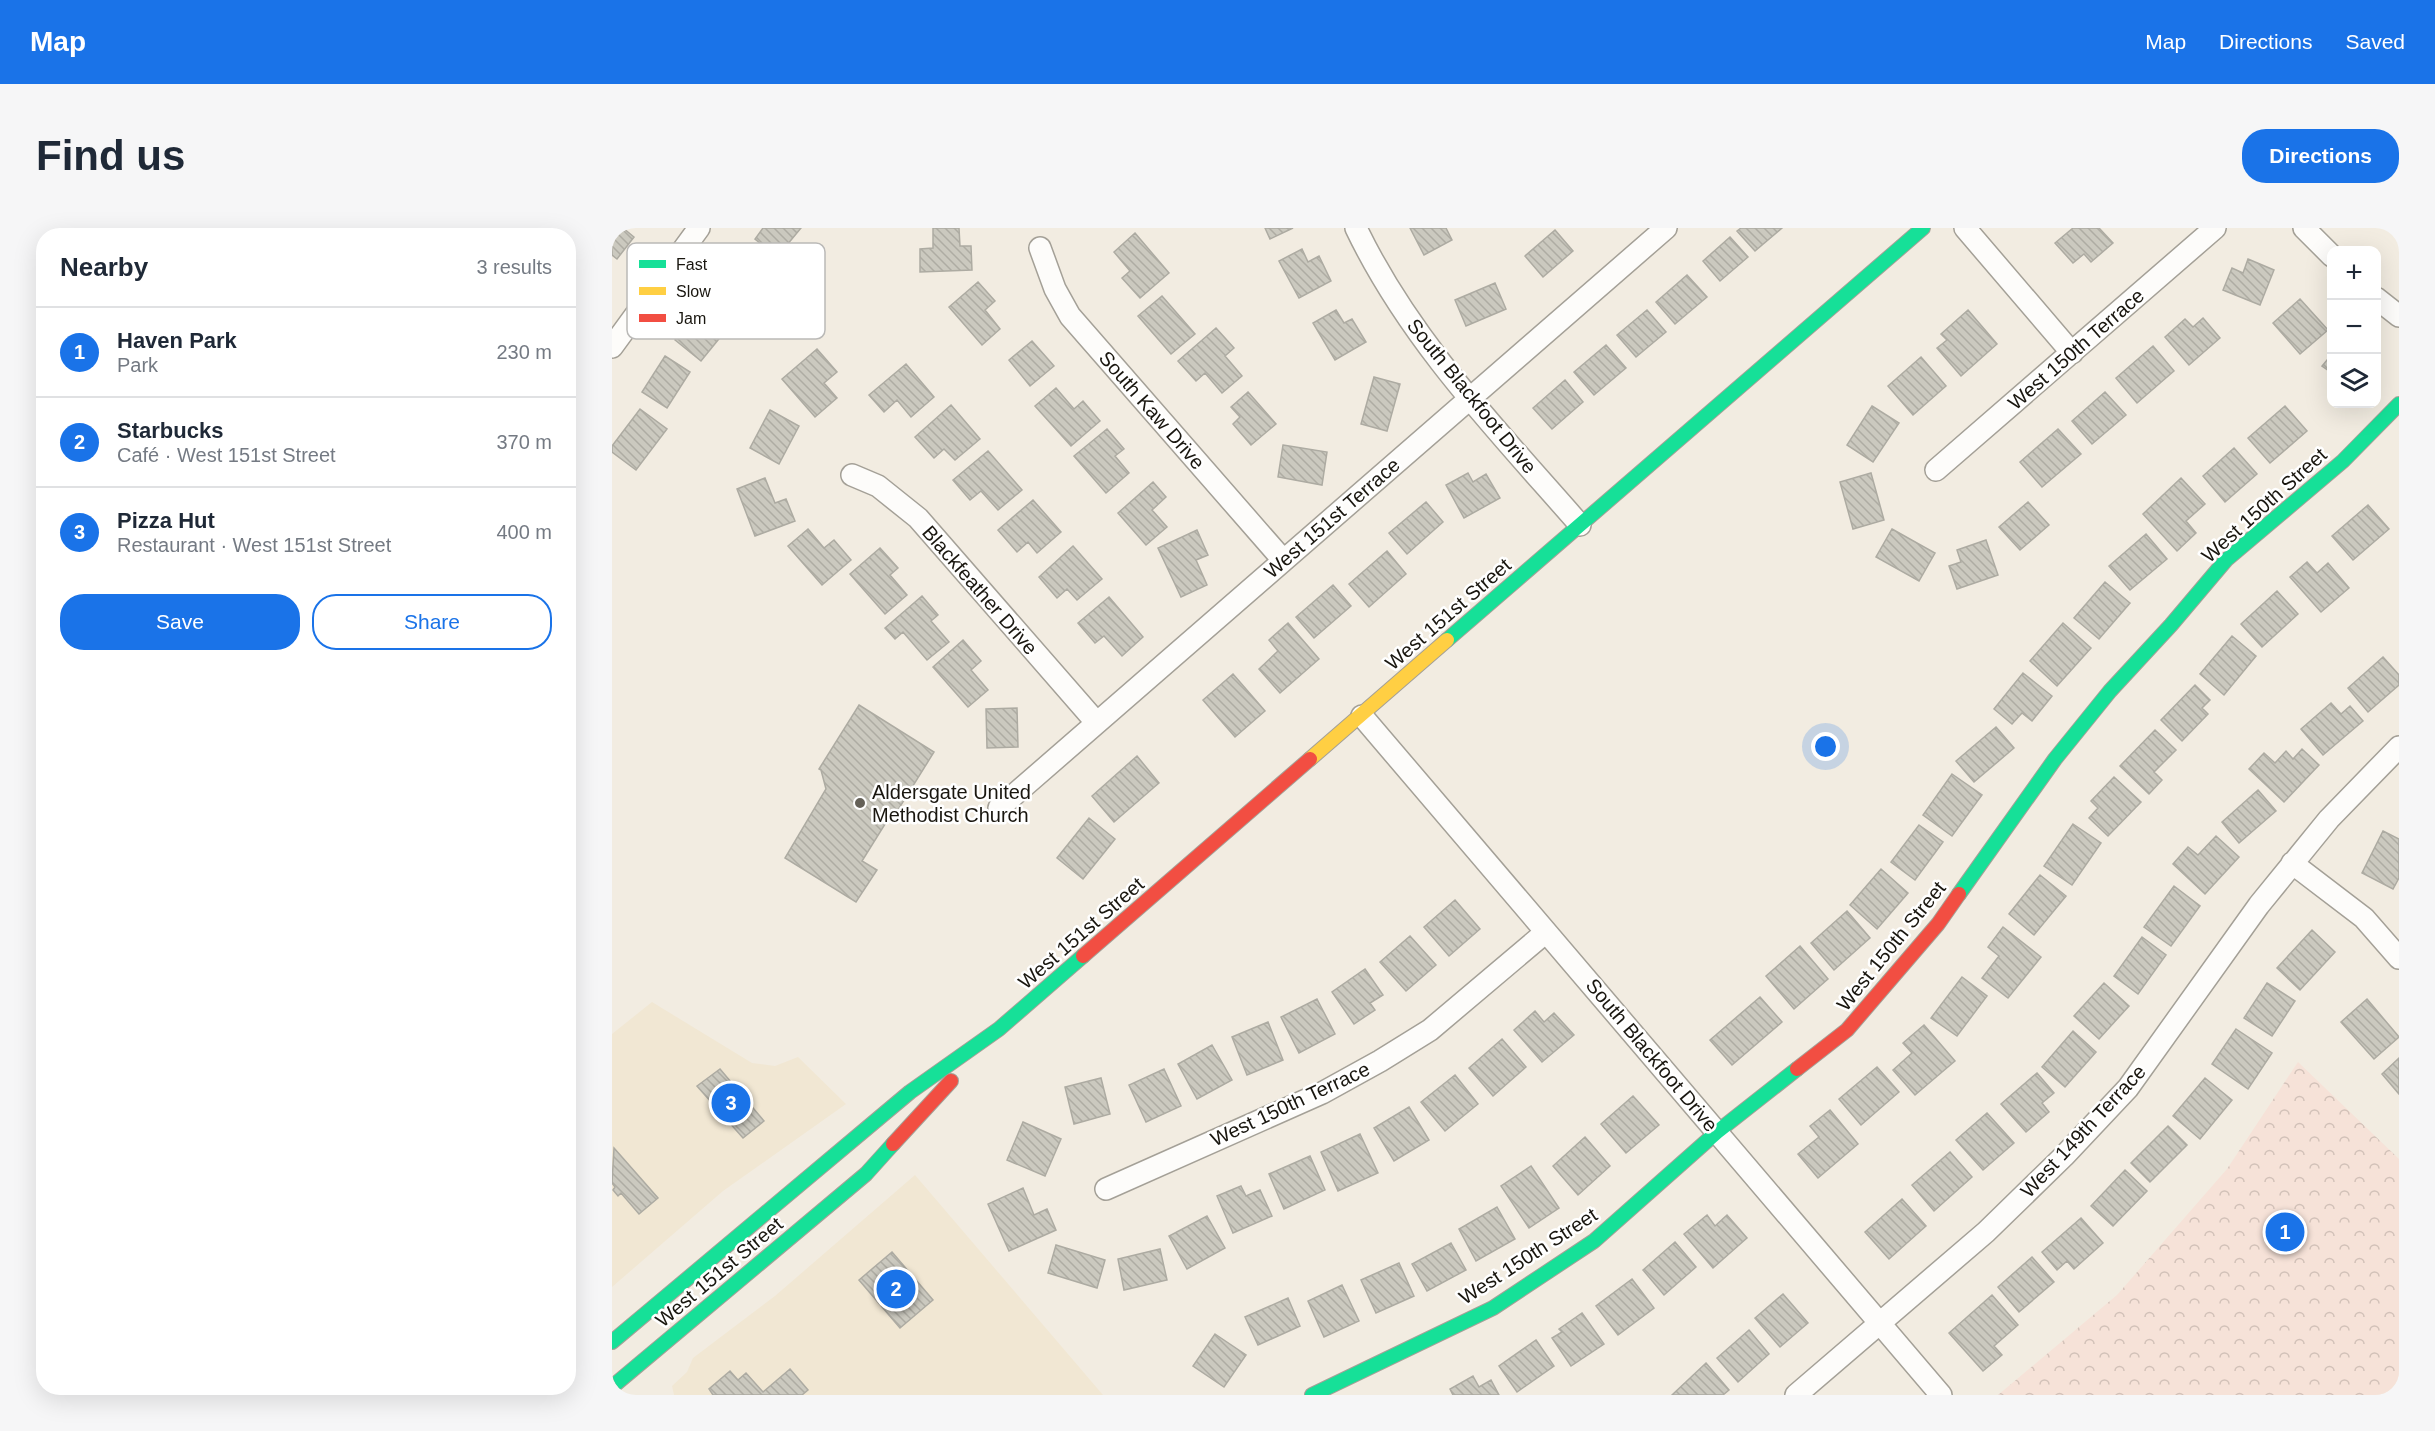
<!DOCTYPE html>
<meta charset="utf-8">
<style>
:root{--surface:#fff;--page:#f6f6f7;--text:#1f2937;--muted:#747a83;--line:#e0e1e3;--accent:#1a73e8}
body{margin:0;font-family:Arial,sans-serif;background:var(--page);color:var(--text)}
.controls{position:absolute;right:18px;top:18px;display:grid;overflow:hidden;border-radius:12px;box-shadow:0 6px 24px #0002}
.controls button{width:54px;height:54px;display:grid;place-items:center;padding:0;border:0;border-bottom:2px solid var(--line);background:var(--surface);color:var(--text);font:30px sans-serif}
.you{position:absolute;left:1214px;top:519px;width:21px;height:21px;margin:-15px;border:4px solid #fff;border-radius:50%;background:#1a73e8;box-shadow:0 0 0 9px #1a73e833}
.badge{display:grid;place-items:center;width:39px;height:39px;border-radius:50%;background:var(--accent);color:#fff;font-size:20px;font-weight:700}
.pin{position:absolute;translate:-50% -50%;border:3px solid #fff;box-shadow:0 2px 6px #0006}
.list{margin:0;padding:0;list-style:none}
h2{display:flex;justify-content:space-between;align-items:center;height:78px;margin:0;padding:0 24px;font-size:26px}
h2 small{font-size:20px;font-weight:400;color:var(--muted)}
.list li{display:grid;grid-template-columns:39px 1fr auto;gap:18px;align-items:center;box-sizing:border-box;height:90px;padding:0 24px;border-top:2px solid var(--line)}
.list b{display:block;font-size:22px;white-space:nowrap}
.list p{margin:0;font-size:20px;white-space:nowrap;color:var(--muted)}
.list em{font-size:20px;font-style:normal;color:var(--muted)}
.actions{display:flex;gap:12px;padding:18px 24px}
.actions a{flex:1;padding:14px 0;border:2px solid var(--accent);border-radius:24px;text-align:center;font-size:21px;color:var(--accent)}
.actions .main{background:var(--accent);color:#fff}
.icon{flex:none;width:33px;height:33px;fill:none;stroke:currentColor;stroke-width:2;stroke-linecap:round;stroke-linejoin:round}
.map{position:relative;flex:none;width:1787px;height:1167px;overflow:hidden;border-radius:24px}
header{display:flex;align-items:center;gap:36px;box-sizing:border-box;height:84px;padding:0 30px;background:var(--accent);color:#fff}
header strong{font-size:28px}
nav{display:flex;gap:33px;margin-inline-start:auto;font-size:21px}
.intro{display:flex;align-items:center;justify-content:space-between;box-sizing:border-box;height:144px;padding:0 36px}
h1{margin:0;font-size:42px}
.button{padding:15px 27px;border-radius:24px;background:var(--accent);color:#fff;font-size:21px;font-weight:700}
main{display:flex;gap:36px;padding:0 36px}
aside{flex:1;background:var(--surface);border-radius:24px;box-shadow:0 6px 24px #0002}
.map>svg:first-child{display:block}
.built{fill:#f1e7d3}
.park{fill:url(#park-crowns)}
.building{fill:url(#building-back-hatch);stroke:#adaba2;stroke-width:1.5}
.lines{fill:none;stroke-linecap:round;stroke-linejoin:round}
.street-casing{stroke:#a4a097;stroke-width:24}
.fast-casing{stroke:#a4a097;stroke-width:16}
.slow-casing{stroke:#a4a097;stroke-width:16}
.jam-casing{stroke:#a4a097;stroke-width:16}
.street{stroke:#fdfcfa;stroke-width:21}
.fast{stroke:#16e098;stroke-width:14}
.slow{stroke:#ffcf43;stroke-width:14}
.jam{stroke:#f24e42;stroke-width:14}
.poi-dot{fill:#656158;stroke:#fff;stroke-width:2}
.labels{text-anchor:middle;stroke-width:5;stroke-linejoin:round;paint-order:stroke}
.street-label{font-size:20px;fill:#19160f;stroke:#fff}
.poi-label{font-size:20px;fill:#19160f;stroke:#fff;text-anchor:start}
.key{fill:#fff;stroke:#bab9b7;stroke-width:1.5}
.key-label{font-size:16px;fill:#19160f}
</style>
<header>
<strong>Map</strong>
<nav><a>Map</a><a>Directions</a><a>Saved</a></nav>
</header>
<div class="intro"><h1>Find us</h1><a class="button">Directions</a></div>
<main>
<aside>
<h2>Nearby<small>3 results</small></h2>
<ul class="list">
<li><span class="badge">1</span><div><b>Haven Park</b><p>Park</p></div><em>230 m</em></li>
<li><span class="badge">2</span><div><b>Starbucks</b><p>Café · West 151st Street</p></div><em>370 m</em></li>
<li><span class="badge">3</span><div><b>Pizza Hut</b><p>Restaurant · West 151st Street</p></div><em>400 m</em></li>
</ul>
<div class="actions"><a class="main">Save</a><a>Share</a></div>
</aside>
<div class="map">
<svg width="1787" height="1167" viewBox="0 0 1787 1167">
<defs>
<pattern id="park-crowns" width="20" height="18" patternUnits="userSpaceOnUse" patternTransform="scale(1.5)"><rect width="20" height="18" fill="#f6e2d8"/><path d="M2 6a3 3 0 1 1 6 0M12 15a3 3 0 1 1 6 0" fill="none" stroke="#d2c1b8"/></pattern>
<pattern id="building-back-hatch" width="6" height="6" patternUnits="userSpaceOnUse" patternTransform="scale(1.5)"><rect width="6" height="6" fill="#cbc9bf"/><path d="M-1 5l2 2M0 0l6 6M5-1l2 2" fill="none" stroke="#aeaca3"/></pattern>
</defs>
<rect width="100%" height="100%" fill="#f2ece1"/>
<path class="built" d="M 40,774 L 140,835 L 163,838 L 186,829 L 234,876 L 111,963 L 0,1059 L 0,806 Z
M 303,947 L 491,1167 L 62,1167 L 60,1158 L 75,1144 L 81,1130 L 163,1068 Z"/>
<path class="park" d="M 1686,834 L 1787,931 L 1787,1167 L 1386,1167 L 1505,1067 L 1615,941 Z"/>
<path class="building" d="M 0,0 L 11,0 L 22,9 L 5,31 L 0,27 Z
M 151,0 L 189,0 L 165,29 L 143,11 Z
M 321,0 L 347,0 L 348,18 L 359,18 L 360,42 L 308,44 L 308,21 L 321,20 Z
M 653,0 L 681,0 L 658,11 Z
M 798,0 L 834,0 L 840,12 L 812,27 Z
M 1129,0 L 1170,0 L 1143,23 L 1125,3 Z
M 1461,0 L 1487,0 L 1501,15 L 1479,34 L 1472,26 L 1461,35 L 1443,15 Z
M 943,2 L 961,23 L 931,49 L 913,28 Z
M 523,5 L 557,45 L 528,70 L 510,50 L 518,43 L 502,24 Z
M 1118,9 L 1136,29 L 1108,53 L 1091,33 Z
M 690,21 L 696,34 L 707,28 L 719,53 L 687,70 L 667,33 Z
M 1636,31 L 1662,42 L 1648,77 L 1611,62 L 1620,40 L 1631,45 Z
M 1075,47 L 1095,69 L 1063,96 L 1044,74 Z
M 366,54 L 383,73 L 373,82 L 388,101 L 370,117 L 337,79 Z
M 883,55 L 894,81 L 854,98 L 843,72 Z
M 550,68 L 583,106 L 559,126 L 526,88 Z
M 1688,71 L 1716,102 L 1688,126 L 1661,95 Z
M 93,75 L 119,96 L 89,133 L 63,112 Z
M 724,82 L 732,95 L 740,91 L 754,114 L 723,132 L 701,95 Z
M 1035,82 L 1054,104 L 1024,129 L 1005,107 Z
M 1356,82 L 1385,116 L 1349,148 L 1325,120 L 1335,112 L 1329,106 Z
M 1591,90 L 1608,110 L 1577,137 L 1553,109 L 1573,91 L 1581,99 Z
M 604,100 L 622,120 L 613,128 L 630,148 L 610,165 L 593,145 L 584,153 L 566,133 Z
M 420,113 L 442,138 L 418,158 L 397,132 Z
M 994,117 L 1014,140 L 982,167 L 962,144 Z
M 1541,118 L 1562,143 L 1525,175 L 1504,150 Z
M 205,121 L 225,144 L 212,155 L 225,170 L 203,189 L 170,151 Z
M 1720,126 L 1720,145 L 1710,138 Z
M 53,128 L 78,144 L 55,180 L 30,164 Z
M 1309,129 L 1334,158 L 1301,187 L 1276,158 Z
M 294,136 L 322,169 L 299,189 L 285,172 L 272,184 L 257,167 Z
M 762,149 L 788,156 L 775,203 L 749,196 Z
M 953,152 L 971,174 L 940,201 L 921,180 Z
M 444,160 L 462,181 L 471,173 L 488,193 L 459,218 L 423,178 Z
M 636,164 L 664,196 L 639,217 L 621,196 L 628,189 L 619,179 Z
M 1493,164 L 1514,187 L 1480,216 L 1460,193 Z
M 339,177 L 368,211 L 343,232 L 332,221 L 322,230 L 303,209 Z
M 1260,178 L 1287,195 L 1261,234 L 1235,217 Z
M 1673,178 L 1695,203 L 1658,235 L 1636,210 Z
M 28,181 L 55,201 L 24,242 L 0,224 L 0,218 Z
M 158,182 L 187,198 L 167,236 L 138,220 Z
M 495,201 L 512,221 L 503,228 L 517,245 L 494,265 L 462,228 Z
M 1446,201 L 1469,226 L 1430,259 L 1408,234 Z
M 671,217 L 715,224 L 710,257 L 666,249 Z
M 1622,220 L 1645,246 L 1613,274 L 1591,248 Z
M 376,223 L 410,262 L 386,282 L 369,263 L 358,272 L 341,252 Z
M 856,245 L 861,254 L 874,246 L 888,270 L 852,290 L 834,257 Z
M 1259,245 L 1272,292 L 1241,301 L 1228,254 Z
M 153,250 L 163,275 L 174,271 L 183,293 L 143,308 L 125,261 Z
M 1569,250 L 1593,276 L 1574,293 L 1584,305 L 1565,323 L 1531,286 Z
M 541,254 L 554,269 L 540,282 L 555,299 L 534,317 L 506,285 Z
M 421,272 L 449,304 L 425,325 L 416,314 L 405,324 L 386,302 Z
M 814,274 L 831,294 L 795,326 L 777,305 Z
M 1416,274 L 1437,297 L 1408,322 L 1387,299 Z
M 1756,277 L 1777,301 L 1741,332 L 1720,308 Z
M 196,301 L 212,320 L 222,312 L 239,332 L 210,357 L 176,318 Z
M 1280,301 L 1323,325 L 1307,353 L 1264,329 Z
M 585,302 L 596,327 L 584,332 L 595,357 L 569,369 L 546,320 Z
M 1534,306 L 1555,331 L 1518,362 L 1497,338 Z
M 1374,312 L 1386,347 L 1345,361 L 1337,338 L 1349,334 L 1345,322 Z
M 461,318 L 490,351 L 465,372 L 455,361 L 445,370 L 427,349 Z
M 268,320 L 286,340 L 278,347 L 295,367 L 273,386 L 238,346 Z
M 775,323 L 794,346 L 757,379 L 737,356 Z
M 1695,334 L 1705,345 L 1716,335 L 1737,360 L 1709,384 L 1678,349 Z
M 1493,354 L 1518,375 L 1487,411 L 1462,390 Z
M 721,357 L 739,378 L 702,410 L 684,389 Z
M 1665,363 L 1686,386 L 1650,419 L 1629,396 Z
M 310,368 L 326,387 L 319,393 L 337,414 L 315,432 L 291,404 L 283,411 L 273,400 Z
M 497,369 L 531,409 L 510,428 L 492,408 L 483,415 L 466,395 Z
M 676,395 L 707,431 L 668,465 L 647,441 L 666,423 L 657,412 Z
M 1451,395 L 1479,420 L 1445,458 L 1418,433 Z
M 1620,408 L 1644,428 L 1612,467 L 1588,446 Z
M 351,412 L 369,433 L 359,442 L 376,462 L 356,479 L 321,439 Z
M 1771,429 L 1787,447 L 1787,457 L 1756,484 L 1736,460 Z
M 1411,445 L 1440,468 L 1420,493 L 1410,485 L 1400,496 L 1382,481 Z
M 621,446 L 653,483 L 623,509 L 591,472 Z
M 1583,457 L 1598,472 L 1590,480 L 1596,486 L 1570,513 L 1549,492 Z
M 1719,475 L 1729,486 L 1738,478 L 1751,493 L 1711,527 L 1689,501 Z
M 247,477 L 322,524 L 281,590 L 278,588 L 250,633 L 265,642 L 244,674 L 173,630 L 214,561 L 209,542 L 207,541 Z
M 405,480 L 406,519 L 375,520 L 374,481 Z
M 1384,499 L 1402,520 L 1362,554 L 1344,533 Z
M 1543,502 L 1564,522 L 1542,544 L 1550,552 L 1537,566 L 1508,538 Z
M 1690,521 L 1707,537 L 1672,574 L 1637,541 L 1652,525 L 1663,535 L 1674,523 L 1681,531 Z
M 525,528 L 547,555 L 502,594 L 480,568 Z
M 1340,546 L 1370,567 L 1340,608 L 1311,587 Z
M 1502,549 L 1529,574 L 1496,608 L 1477,590 L 1486,580 L 1479,573 Z
M 1646,562 L 1664,583 L 1627,615 L 1610,594 Z
M 477,590 L 503,611 L 471,651 L 445,630 Z
M 1461,596 L 1489,615 L 1460,657 L 1432,638 Z
M 1307,597 L 1331,614 L 1303,652 L 1279,634 Z
M 1771,603 L 1787,611 L 1787,650 L 1781,661 L 1750,645 Z
M 1604,608 L 1627,629 L 1593,666 L 1561,636 L 1576,619 L 1586,627 Z
M 1269,641 L 1296,665 L 1265,701 L 1238,677 Z
M 1428,647 L 1454,668 L 1422,707 L 1397,686 Z
M 1562,658 L 1588,678 L 1559,718 L 1532,699 Z
M 843,672 L 868,701 L 837,728 L 812,699 Z
M 1235,683 L 1258,710 L 1222,742 L 1199,715 Z
M 1391,699 L 1429,729 L 1396,770 L 1370,750 L 1387,728 L 1376,719 Z
M 1700,702 L 1723,724 L 1688,762 L 1665,740 Z
M 798,708 L 824,737 L 794,763 L 768,734 Z
M 1530,709 L 1554,727 L 1526,766 L 1502,748 Z
M 1188,718 L 1216,751 L 1182,781 L 1154,748 Z
M 753,741 L 771,767 L 758,775 L 763,782 L 742,796 L 720,764 Z
M 1350,749 L 1375,768 L 1345,808 L 1319,790 Z
M 1492,755 L 1517,778 L 1487,811 L 1462,788 Z
M 1655,755 L 1683,773 L 1660,808 L 1632,790 Z
M 1148,769 L 1170,794 L 1120,837 L 1098,812 Z
M 705,771 L 723,806 L 687,825 L 669,789 Z
M 1755,771 L 1787,809 L 1762,831 L 1729,794 Z
M 923,783 L 932,794 L 942,785 L 962,807 L 930,834 L 902,802 Z
M 656,794 L 671,832 L 635,847 L 620,809 Z
M 1312,797 L 1343,833 L 1303,867 L 1281,842 L 1300,825 L 1291,815 Z
M 1624,801 L 1660,825 L 1636,861 L 1600,836 Z
M 1461,803 L 1484,824 L 1453,859 L 1430,839 Z
M 890,811 L 914,839 L 881,868 L 857,840 Z
M 600,817 L 620,852 L 585,871 L 566,836 Z
M 1787,830 L 1787,866 L 1770,846 Z
M 1265,839 L 1287,864 L 1249,897 L 1227,871 Z
M 108,841 L 152,893 L 131,910 L 85,858 Z
M 552,841 L 569,878 L 534,894 L 517,857 Z
M 1425,845 L 1442,865 L 1430,875 L 1437,884 L 1414,904 L 1389,876 Z
M 843,847 L 866,876 L 833,903 L 809,874 Z
M 489,850 L 498,886 L 462,896 L 453,859 Z
M 1593,850 L 1620,872 L 1588,911 L 1561,888 Z
M 1021,868 L 1047,897 L 1014,925 L 989,896 Z
M 797,879 L 817,912 L 782,933 L 762,900 Z
M 1218,882 L 1246,916 L 1206,950 L 1186,926 L 1207,909 L 1198,898 Z
M 1375,885 L 1402,915 L 1371,942 L 1344,912 Z
M 411,894 L 449,911 L 433,948 L 395,932 Z
M 1556,898 L 1575,917 L 1538,954 L 1519,935 Z
M 748,906 L 766,945 L 726,963 L 709,924 Z
M 973,909 L 998,938 L 966,967 L 941,938 Z
M 2,920 L 46,970 L 27,986 L 9,965 L 6,968 L 1,962 L 3,959 L 0,955 Z
M 1338,924 L 1360,949 L 1322,983 L 1300,957 Z
M 698,928 L 713,962 L 672,981 L 657,946 Z
M 919,938 L 947,980 L 917,1000 L 889,958 Z
M 1513,942 L 1535,963 L 1501,998 L 1479,978 Z
M 629,958 L 634,968 L 648,962 L 660,988 L 621,1005 L 605,968 Z
M 411,960 L 422,987 L 435,981 L 444,1002 L 397,1023 L 376,976 Z
M 1290,971 L 1314,998 L 1277,1031 L 1253,1004 Z
M 885,979 L 903,1011 L 864,1033 L 847,1001 Z
M 1095,987 L 1103,998 L 1115,987 L 1135,1010 L 1101,1040 L 1072,1006 Z
M 595,988 L 613,1020 L 575,1041 L 557,1008 Z
M 1469,990 L 1491,1015 L 1462,1041 L 1455,1033 L 1445,1042 L 1430,1024 Z
M 1063,1014 L 1084,1039 L 1052,1067 L 1031,1042 Z
M 839,1015 L 854,1042 L 815,1063 L 800,1036 Z
M 444,1017 L 493,1032 L 485,1060 L 436,1045 Z
M 548,1021 L 555,1052 L 512,1062 L 506,1031 Z
M 280,1024 L 321,1072 L 288,1100 L 247,1052 Z
M 1420,1029 L 1442,1054 L 1407,1084 L 1386,1059 Z
M 787,1035 L 802,1068 L 764,1085 L 749,1052 Z
M 1020,1051 L 1042,1080 L 1006,1107 L 984,1078 Z
M 730,1057 L 747,1093 L 712,1109 L 696,1073 Z
M 1171,1066 L 1196,1095 L 1168,1119 L 1143,1090 Z
M 1380,1067 L 1406,1097 L 1382,1118 L 1390,1127 L 1371,1143 L 1337,1105 Z
M 676,1070 L 688,1098 L 646,1117 L 633,1089 Z
M 970,1085 L 992,1116 L 959,1138 L 940,1110 L 950,1104 L 947,1101 Z
M 1137,1102 L 1157,1126 L 1126,1154 L 1105,1130 Z
M 603,1106 L 634,1127 L 612,1159 L 581,1138 Z
M 924,1112 L 942,1138 L 905,1164 L 887,1138 Z
M 1094,1135 L 1117,1162 L 1111,1167 L 1060,1167 Z
M 178,1141 L 196,1162 L 190,1167 L 101,1167 L 97,1161 L 118,1143 L 126,1152 L 134,1145 L 151,1164 Z
M 861,1148 L 867,1159 L 879,1152 L 887,1167 L 841,1167 L 838,1161 Z"/>
<g class="lines">
<g class="street-casing">
<path id="street" d="M 744,0 C 798,113 886,203 968,297
M 1353,0 L 1460,125
M 1692,0 L 1720,28
M 428,20 L 443,61 L 458,88 L 671,332
M 1764,70 L 1787,88
M 0,119 L 87,0
M 1324,242 L 1603,0
M 240,247 L 266,258 L 306,290 L 484,494
M 750,488 L 1329,1167
M 387,580 L 1054,0
M 1680,635 L 1752,690 L 1787,730
M 494,961 L 710,865 L 768,833 L 818,802 L 934,704
M 1184,1167 L 1374,1004 L 1452,928 L 1516,860 L 1647,677 L 1717,591 L 1787,519"/>
</g>
<g class="fast-casing">
<path id="fast" d="M 835,412 L 1311,0
M 1347,666 L 1443,531 L 1498,463 L 1559,397 L 1614,332 L 1731,233 L 1787,176
M 0,1114 L 298,864 L 387,801 L 471,728
M 0,1159 L 254,946 L 281,916
M 700,1167 L 881,1080 L 982,1013 L 1105,904 L 1185,841"/>
</g>
<g class="slow-casing">
<path id="slow" d="M 698,531 L 835,412"/>
</g>
<g class="jam-casing">
<path id="jam" d="M 471,728 L 698,531
M 1185,841 L 1235,802 L 1326,696 L 1347,666
M 281,916 L 339,853"/>
</g>
<use href="#street" class="street"/>
<use href="#fast" class="fast"/>
<use href="#slow" class="slow"/>
<use href="#jam" class="jam"/>
</g>
<circle class="poi-dot" cx="248" cy="575" r="6"/>
<g class="labels">
<g class="street-label">
<text transform="translate(1464 121) rotate(-41)" y="7">West 150th Terrace</text>
<text transform="translate(860 168) rotate(51)" y="7">South Blackfoot Drive</text>
<text transform="translate(540 182) rotate(49)" y="7">South Kaw Drive</text>
<text transform="translate(1652 277) rotate(-42)" y="7">West 150th Street</text>
<text transform="translate(720 290) rotate(-41)" y="7">West 151st Terrace</text>
<text transform="translate(368 362) rotate(49)" y="7">Blackfeather Drive</text>
<text transform="translate(836 386) rotate(-41)" y="7">West 151st Street</text>
<text transform="translate(469 705) rotate(-41)" y="7">West 151st Street</text>
<text transform="translate(1279 718) rotate(-51)" y="7">West 150th Street</text>
<text transform="translate(1040 827) rotate(50)" y="7">South Blackfoot Drive</text>
<text transform="translate(678 876) rotate(-25)" y="7">West 150th Terrace</text>
<text transform="translate(1471 903) rotate(-47)" y="7">West 149th Terrace</text>
<text transform="translate(916 1028) rotate(-33)" y="7">West 150th Street</text>
<text transform="translate(107 1044) rotate(-40)" y="7">West 151st Street</text>
</g>
<g class="poi-label">
<text x="260" y="571">Aldersgate United<tspan x="260" dy="23">Methodist Church</tspan></text>
</g>
</g>
<rect x="15" y="15" width="198" height="96" rx="9" class="key"/>
<rect x="27" y="32" width="27" height="8" fill="#16e098"/>
<rect x="27" y="59" width="27" height="8" fill="#ffcf43"/>
<rect x="27" y="86" width="27" height="8" fill="#f24e42"/>
<g class="key-label">
<text x="64" y="42">Fast</text>
<text x="64" y="69">Slow</text>
<text x="64" y="96">Jam</text>
</g>
</svg>
<div class="controls">
<button>+</button>
<button>−</button>
<button><svg class="icon" aria-label="layers" viewBox="0 0 24 24"><path d="M12 4l9 5-9 5-9-5zM3 14l9 5 9-5"/></svg></button>
</div>
<div class="you"></div>
<div class="pin badge" style="left:1673px;top:1004px">1</div>
<div class="pin badge" style="left:284px;top:1061px">2</div>
<div class="pin badge" style="left:119px;top:875px">3</div>
</div>
</main>
